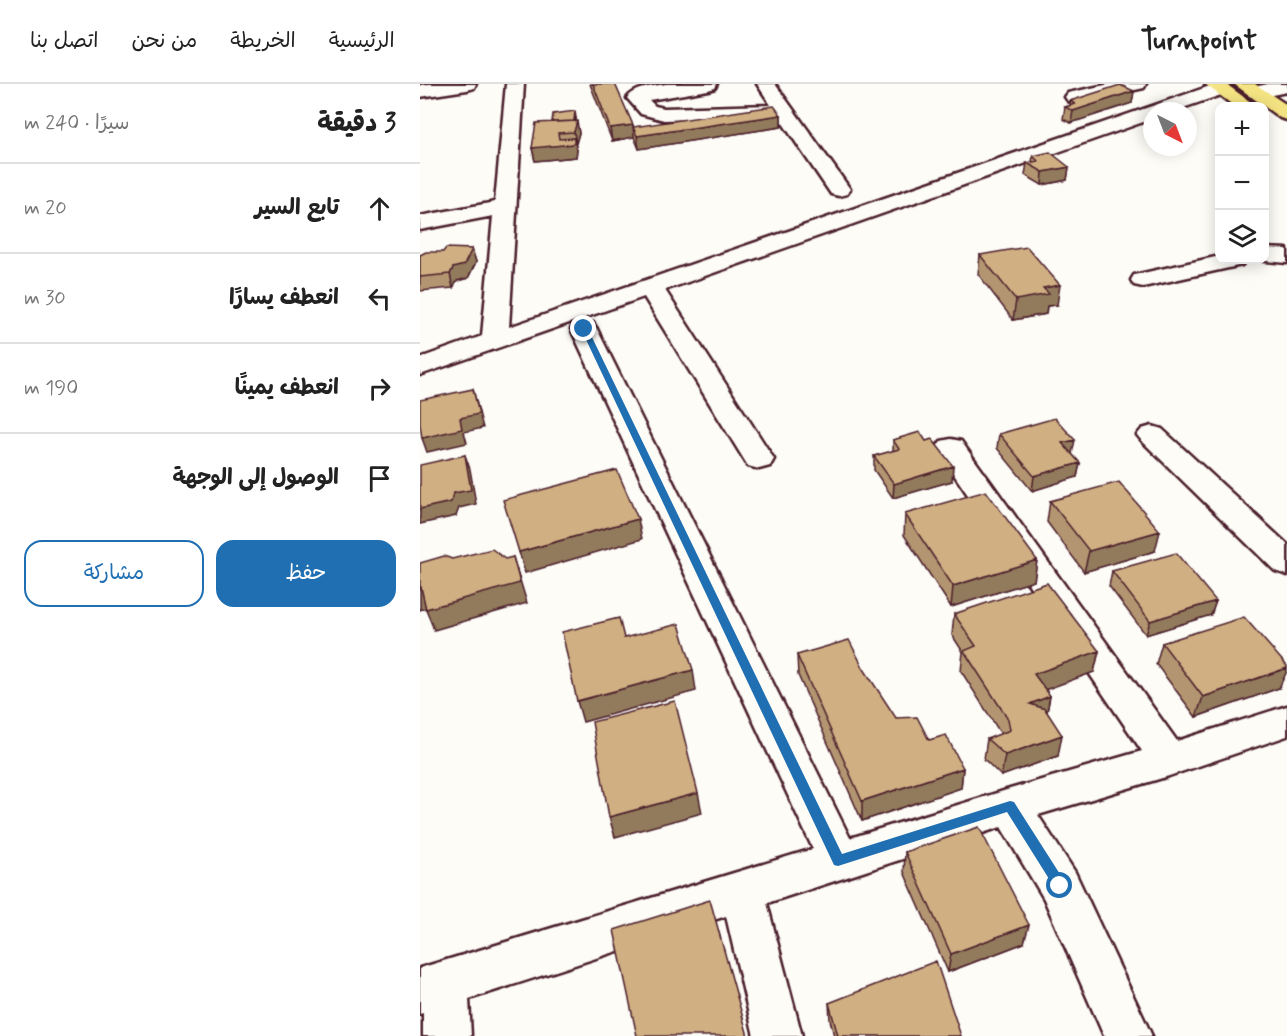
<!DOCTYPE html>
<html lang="ar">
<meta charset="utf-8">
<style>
:root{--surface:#fff;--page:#f2f2f2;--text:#222;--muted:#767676;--line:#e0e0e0;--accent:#1f6fb2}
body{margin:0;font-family:Mynerve,"Playpen Sans Arabic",sans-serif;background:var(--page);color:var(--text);direction:rtl}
.controls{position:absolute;right:18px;top:18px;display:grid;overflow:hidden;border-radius:12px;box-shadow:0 3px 15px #0003}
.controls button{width:54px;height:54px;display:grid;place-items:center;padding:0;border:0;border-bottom:2px solid var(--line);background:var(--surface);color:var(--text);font:30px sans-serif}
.compass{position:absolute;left:723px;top:18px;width:54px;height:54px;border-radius:50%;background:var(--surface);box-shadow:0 3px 15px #0003;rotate:138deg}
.stop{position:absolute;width:18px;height:18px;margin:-14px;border:4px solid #1f6fb2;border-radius:50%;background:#fff}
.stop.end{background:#1f6fb2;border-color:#fff;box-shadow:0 2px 6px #0008}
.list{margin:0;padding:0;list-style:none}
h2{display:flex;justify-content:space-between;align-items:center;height:78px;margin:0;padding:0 24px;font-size:26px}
h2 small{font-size:20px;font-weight:400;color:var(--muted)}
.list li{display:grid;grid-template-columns:39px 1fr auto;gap:18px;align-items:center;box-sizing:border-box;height:90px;padding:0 24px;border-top:2px solid var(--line)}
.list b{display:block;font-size:22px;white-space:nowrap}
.list em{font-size:20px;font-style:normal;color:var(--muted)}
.actions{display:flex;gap:12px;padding:18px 24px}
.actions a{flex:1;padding:14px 0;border:2px solid var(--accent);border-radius:18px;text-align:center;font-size:21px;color:var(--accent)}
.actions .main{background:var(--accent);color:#fff}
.icon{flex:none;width:33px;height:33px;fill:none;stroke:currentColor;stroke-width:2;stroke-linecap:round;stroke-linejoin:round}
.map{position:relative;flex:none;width:867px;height:952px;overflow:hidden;direction:ltr}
header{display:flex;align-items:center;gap:36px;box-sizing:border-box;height:84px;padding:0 30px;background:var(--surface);border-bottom:2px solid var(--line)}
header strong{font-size:28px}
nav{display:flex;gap:33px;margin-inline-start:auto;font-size:21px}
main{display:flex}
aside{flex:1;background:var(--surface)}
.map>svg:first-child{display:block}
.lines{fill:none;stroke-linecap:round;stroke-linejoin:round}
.minor-casing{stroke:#4a1f2b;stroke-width:5}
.highway-casing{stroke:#4a1f2b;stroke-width:5}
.minor{fill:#fdfcf7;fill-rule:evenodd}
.highway{fill:#f4e382;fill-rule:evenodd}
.wall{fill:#b39671;stroke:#4a1f2b;stroke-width:1.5}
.shaded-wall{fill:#927a5c;stroke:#4a1f2b;stroke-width:1.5}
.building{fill:#d0af83;stroke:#4a1f2b;stroke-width:1.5}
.route{fill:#1f6fb2}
</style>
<header>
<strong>Turnpoint</strong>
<nav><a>الرئيسية</a><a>الخريطة</a><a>من نحن</a><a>اتصل بنا</a></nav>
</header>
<main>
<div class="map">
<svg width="867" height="952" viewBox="0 0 867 952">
<rect width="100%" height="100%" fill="#fdfcf7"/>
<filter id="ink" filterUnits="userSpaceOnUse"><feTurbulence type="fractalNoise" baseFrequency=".0167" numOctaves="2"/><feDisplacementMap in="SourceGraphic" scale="12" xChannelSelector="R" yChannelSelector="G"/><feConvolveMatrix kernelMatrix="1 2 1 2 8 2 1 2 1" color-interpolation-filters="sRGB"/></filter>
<g filter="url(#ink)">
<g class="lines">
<g class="minor-casing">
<path id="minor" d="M 9,0 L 56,0 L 54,4 L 47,6 L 0,13 L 0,1 Z
M 86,0 L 104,0 L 89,243 L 793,1 L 803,0 L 809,5 L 807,9 L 754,27 L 732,27 L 732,35 L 245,206 L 354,375 L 350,382 L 339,385 L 328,382 L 224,213 L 0,291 L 0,274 L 62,252 L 73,132 L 0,146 L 0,132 L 75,118 Z
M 247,0 L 297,0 L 295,4 L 288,6 L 229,16 L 235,22 L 244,24 L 351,21 L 337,0 L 355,0 L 430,105 L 427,110 L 419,112 L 411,110 L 358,32 L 244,36 L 221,30 L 207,14 C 216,3 234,2 247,0 Z
M 690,0 L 726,0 L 724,4 L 655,19 L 648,17 L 645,13 L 648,9 Z
M 848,0 L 867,0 L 867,8 L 836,14 L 829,12 L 827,8 L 829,4 Z
M 844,164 L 867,165 L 867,179 L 836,176 L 844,176 Z
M 800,172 L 800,176 L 826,176 L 822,181 L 723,203 L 714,201 L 711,196 L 714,191 Z
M 164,237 L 173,239 L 177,245 L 430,754 L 590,705 L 722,667 L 516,364 L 521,357 L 531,355 L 541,357 L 757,657 L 867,622 L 867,652 L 749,692 L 618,731 L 655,788 L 732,952 L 684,952 L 624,815 L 581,743 L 347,819 L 382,952 L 334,952 L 306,832 L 49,915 L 51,952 L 3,952 L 3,929 L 0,930 L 0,884 L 393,765 L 151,245 L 155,239 Z
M 732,342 L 742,345 L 867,460 L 867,491 L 855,487 L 722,357 L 717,351 L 722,345 Z"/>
</g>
<g class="highway-casing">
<path id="highway" d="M 785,0 L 806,0 L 836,22 L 814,22 Z
M 814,0 L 835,0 L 867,21 L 867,36 L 860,34 Z"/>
</g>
<use href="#minor" class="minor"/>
<use href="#highway" class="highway"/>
</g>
<path class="wall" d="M 170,0 L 173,0 L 213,41 L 213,43 L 361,31 L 361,43 L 219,65 L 214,53 L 192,57 Z
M 714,7 L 712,19 L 651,39 L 643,35 L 645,23 L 650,22 L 650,17 Z
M 156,34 L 156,37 L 159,49 L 155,60 L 157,66 L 156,73 L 115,77 L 112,64 L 132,38 Z
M 613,72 L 649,83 L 647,96 L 622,101 L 605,91 L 607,79 L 612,78 Z
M 52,165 L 56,178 L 48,194 L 37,197 L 33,204 L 0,207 L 0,171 Z
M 560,171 L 637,221 L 627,222 L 626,230 L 593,236 L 558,190 Z
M 579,350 L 652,370 L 660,379 L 657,393 L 612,407 L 577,364 Z
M 473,356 L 532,397 L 473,414 L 454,386 L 454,372 L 473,367 Z
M 630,417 L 735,467 L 664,488 L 627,438 Z
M 485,430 L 617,476 L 614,497 L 531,523 L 484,451 Z
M 692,487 L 796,517 L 791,531 L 726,551 L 689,502 Z
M 534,530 L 679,567 L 674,588 L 625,605 L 630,612 L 627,628 L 638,672 L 581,692 L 564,675 L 567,655 L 581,650 L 541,587 L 543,568 L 532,551 Z
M 742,559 L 859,604 L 776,633 L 736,580 Z
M 377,571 L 476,634 L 509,656 L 543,684 L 541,704 L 442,737 L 378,591 Z
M 485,768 L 604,859 L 528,888 L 484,788 Z
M 409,919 L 541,952 L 414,952 L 410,936 Z"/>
<path class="shaded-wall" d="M 714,7 L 712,19 L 651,39 L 653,27 Z
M 155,27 L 156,34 L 156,41 L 157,37 L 159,49 L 156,60 L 154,48 Z
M 361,31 L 361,43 L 219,65 L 217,52 Z
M 213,41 L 214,53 L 192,57 L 190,44 Z
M 154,54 L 157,66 L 156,73 L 115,77 L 112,64 Z
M 649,83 L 647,96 L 622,101 L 623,88 Z
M 52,165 L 56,178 L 48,194 L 37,197 L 33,204 L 30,190 L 33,184 Z
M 640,201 L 637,221 L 627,222 L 626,230 L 593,236 L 596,216 L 623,204 Z
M 53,305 L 63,344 L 44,348 L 47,359 L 7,368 L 2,354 L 40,334 Z
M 655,356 L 652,370 L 639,373 L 642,359 Z
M 45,371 L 50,385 L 56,420 L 39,424 L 36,432 L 0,440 L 0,425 Z
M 660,379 L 657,393 L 612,407 L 614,392 Z
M 533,382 L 532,397 L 473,414 L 474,400 Z
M 218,435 L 222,455 L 105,489 L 99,468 Z
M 740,447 L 735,467 L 664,488 L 669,467 Z
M 93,473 L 107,519 L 14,546 L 6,525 Z
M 617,476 L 614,497 L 531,523 L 533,502 Z
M 0,503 L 1,503 L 9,523 L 0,526 Z
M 796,517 L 791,531 L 726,551 L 730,537 Z
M 679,567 L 674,588 L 611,611 L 614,590 Z
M 867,584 L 867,587 L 859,604 L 776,633 L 783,613 Z
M 273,586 L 276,607 L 163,638 L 157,617 Z
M 630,612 L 626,633 L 610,620 Z
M 642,651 L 638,672 L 581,692 L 585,671 Z
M 543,684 L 541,704 L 442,737 L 442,717 Z
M 278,709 L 282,729 L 195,753 L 189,733 Z
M 609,841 L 604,859 L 528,888 L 531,870 Z"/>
<path class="building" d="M 173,0 L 195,0 L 213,41 L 190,44 Z
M 700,1 L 714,7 L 653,27 L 645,23 L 655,20 L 650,17 Z
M 354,22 L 361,31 L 217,52 L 213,43 Z
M 155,27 L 154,37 L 132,38 L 133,30 Z
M 157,37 L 154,48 L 138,49 L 139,55 L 154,54 L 154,60 L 112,64 L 116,39 Z
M 630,68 L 649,83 L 623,88 L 607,79 L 618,77 L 613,72 Z
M 607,163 L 640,201 L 623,204 L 629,210 L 596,216 L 560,171 Z
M 26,164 L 52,165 L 44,181 L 33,184 L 30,190 L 0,193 L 0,171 L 6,168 L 23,168 Z
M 53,305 L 59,330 L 40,334 L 42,345 L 2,354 L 0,340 L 0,316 Z
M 635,334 L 655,356 L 642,359 L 660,379 L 614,392 L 579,350 Z
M 500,348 L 506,357 L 512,355 L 533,382 L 474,400 L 454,372 L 479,365 L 473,356 Z
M 45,371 L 51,406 L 34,409 L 31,418 L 0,425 L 0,381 Z
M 197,386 L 218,435 L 99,468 L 83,416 Z
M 699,398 L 740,447 L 669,467 L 630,417 Z
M 566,407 L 617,476 L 533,502 L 485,430 Z
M 72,465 L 85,475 L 93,473 L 100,499 L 6,525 L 1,503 L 0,503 L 0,479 L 24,472 L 32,475 Z
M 756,469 L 796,517 L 730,537 L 692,487 Z
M 627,499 L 679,567 L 614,590 L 630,612 L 610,620 L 625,625 L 642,651 L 585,671 L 567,655 L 590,646 L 588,635 L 544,567 L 556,562 L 534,530 Z
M 824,533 L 867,582 L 867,584 L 783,613 L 742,559 Z
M 199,534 L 204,554 L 259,540 L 273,586 L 157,617 L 142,548 Z
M 429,556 L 444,585 L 476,634 L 497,633 L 509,656 L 526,651 L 543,684 L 442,717 L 377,571 Z
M 255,617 L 278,709 L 189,733 L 172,638 Z
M 559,743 L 609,841 L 531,870 L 485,768 Z
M 290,816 L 328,952 L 217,952 L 194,846 Z
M 516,877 L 541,952 L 418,952 L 409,919 Z"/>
</g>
<path class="route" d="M 164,243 L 168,245 L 422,770 L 590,717 L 594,718 L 645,798 L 647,802 L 645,806 L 636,806 L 587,728 L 418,782 L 414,781 L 161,245 Z"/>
</svg>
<div class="controls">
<button>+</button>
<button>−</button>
<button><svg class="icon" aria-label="layers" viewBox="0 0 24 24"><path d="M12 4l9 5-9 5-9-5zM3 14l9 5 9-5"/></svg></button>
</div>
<svg class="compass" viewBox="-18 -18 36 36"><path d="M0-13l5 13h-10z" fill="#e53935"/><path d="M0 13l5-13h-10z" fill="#767676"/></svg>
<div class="stop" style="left:640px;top:802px"></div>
<div class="stop end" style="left:164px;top:245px"></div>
</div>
<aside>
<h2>3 دقيقة<small>سيرًا · 240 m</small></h2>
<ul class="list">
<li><svg class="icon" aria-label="ahead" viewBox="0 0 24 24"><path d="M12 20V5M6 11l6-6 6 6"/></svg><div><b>تابع السير</b></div><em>20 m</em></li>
<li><svg class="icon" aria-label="left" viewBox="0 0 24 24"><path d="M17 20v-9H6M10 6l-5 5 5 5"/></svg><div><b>انعطف يسارًا</b></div><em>30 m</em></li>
<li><svg class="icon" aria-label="right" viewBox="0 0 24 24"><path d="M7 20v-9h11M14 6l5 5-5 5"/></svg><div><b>انعطف يمينًا</b></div><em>190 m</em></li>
<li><svg class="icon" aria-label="arrive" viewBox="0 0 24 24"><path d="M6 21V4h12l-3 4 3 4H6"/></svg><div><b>الوصول إلى الوجهة</b></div></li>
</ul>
<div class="actions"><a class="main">حفظ</a><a>مشاركة</a></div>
</aside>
</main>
